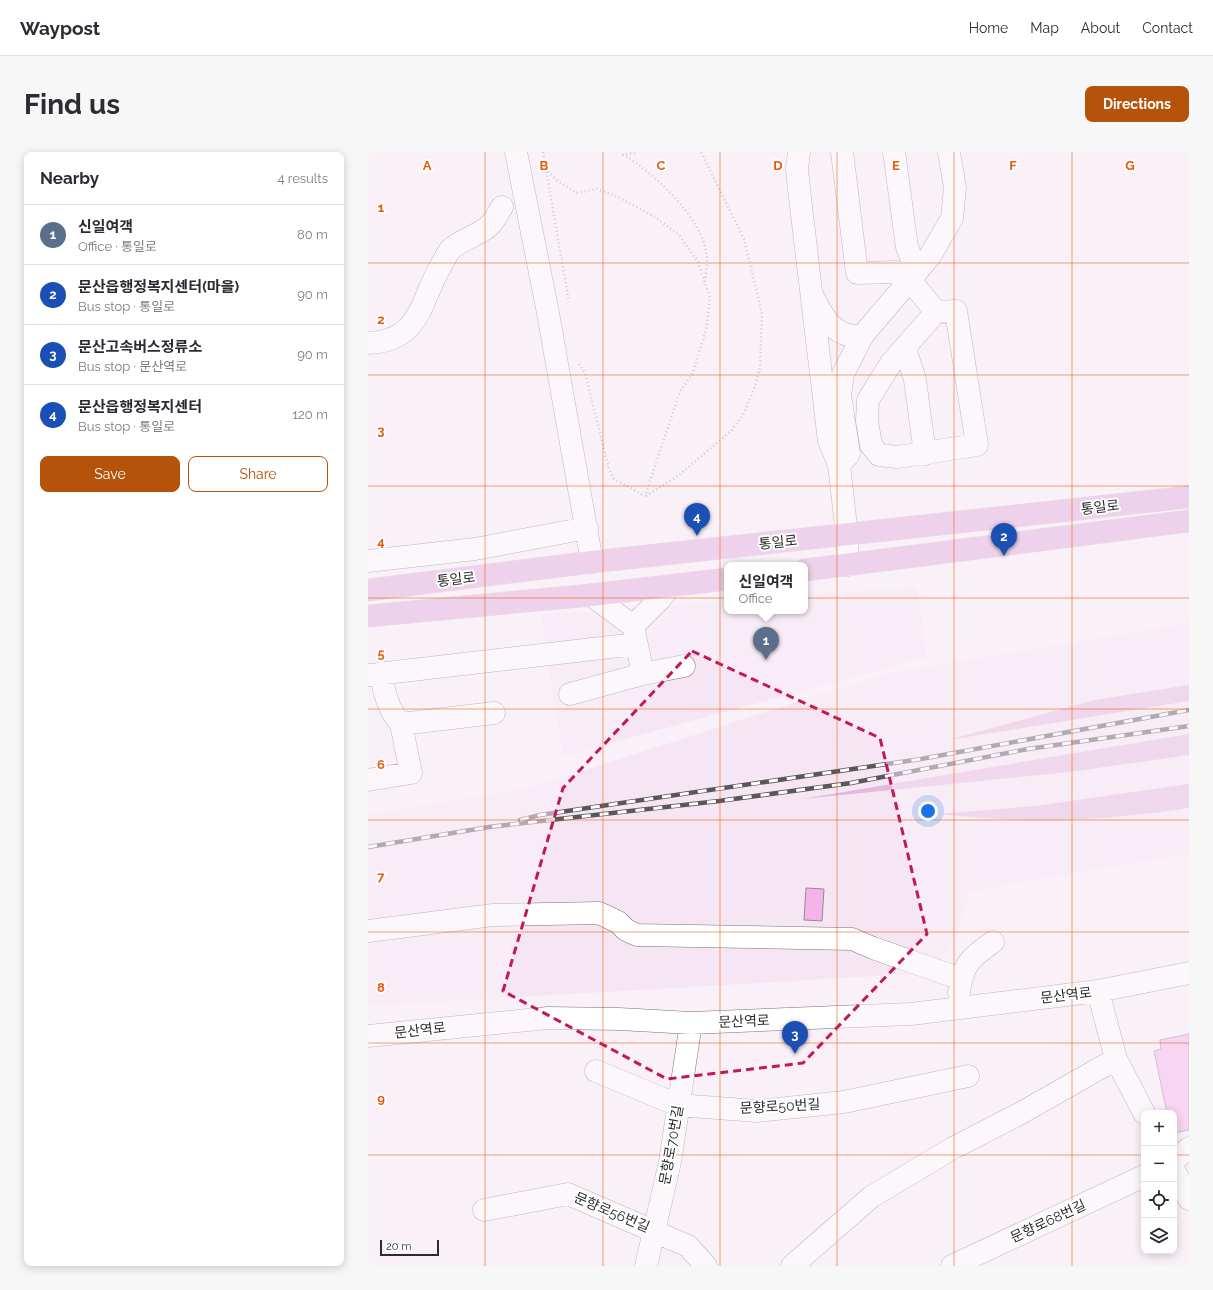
<!DOCTYPE html>
<meta charset="utf-8">
<style>
:root{--surface:#fff;--page:#f7f7f7;--text:#2b2b33;--muted:#7c7c81;--line:#e1e1e2;--accent:#b45309}
body{margin:0;font-family:Raleway,"Noto Sans KR",sans-serif;background:var(--page);color:var(--text)}
.controls{position:absolute;right:12px;bottom:12px;display:grid;overflow:hidden;border-radius:8px;box-shadow:0 2px 10px #0003}
.controls button{width:36px;height:36px;display:grid;place-items:center;padding:0;border:0;border-bottom:1px solid var(--line);background:var(--surface);color:var(--text);font:20px sans-serif}
.scale{position:absolute;left:12px;bottom:10px;width:59px;box-sizing:border-box;padding-left:4px;border:2px solid #2e2b2d;border-top:0;font-size:11px;line-height:14px;white-space:nowrap;color:#2e2b2d;-webkit-text-stroke:3px #fff;paint-order:stroke}
.you{position:absolute;left:560px;top:659px;width:14px;height:14px;margin:-10px;border:3px solid #fff;border-radius:50%;background:#1a73e8;box-shadow:0 0 0 6px #1a73e833}
.badge{display:grid;place-items:center;width:26px;height:26px;border-radius:50%;background:var(--accent);color:#fff;font-size:13px;font-weight:700}
.pin{position:absolute;translate:-50% -33px;filter:drop-shadow(0 1px 2px #0008)}
.pin::after{content:'';position:absolute;top:21px;width:14px;height:12px;background:inherit;clip-path:polygon(0 0,100% 0,50% 100%)}
.popup{position:absolute;left:356px;top:410px;width:84px;height:52px;box-sizing:border-box;display:grid;place-content:center;border-radius:8px;background:var(--surface);filter:drop-shadow(0 1px 3px #0005);font-size:13px;white-space:nowrap;color:var(--muted)}
.popup b{font-size:15px;color:var(--text)}
.popup::after{content:'';position:absolute;left:50%;top:100%;margin-left:-8px;border:8px solid transparent;border-top-color:var(--surface)}
.list{margin:0;padding:0;list-style:none}
h2{display:flex;justify-content:space-between;align-items:center;height:52px;margin:0;padding:0 16px;font-size:17px}
h2 small{font-size:13px;font-weight:400;color:var(--muted)}
.list li{display:grid;grid-template-columns:26px 1fr auto;gap:12px;align-items:center;box-sizing:border-box;height:60px;padding:0 16px;border-top:1px solid var(--line)}
.list b{display:block;font-size:15px;white-space:nowrap}
.list p{margin:0;font-size:13px;white-space:nowrap;color:var(--muted)}
.list em{font-size:13px;font-style:normal;color:var(--muted)}
.actions{display:flex;gap:8px;padding:12px 16px}
.actions a{flex:1;padding:9px 0;border:1px solid var(--accent);border-radius:8px;text-align:center;font-size:14px;color:var(--accent)}
.actions .main{background:var(--accent);color:#fff}
.icon{flex:none;width:22px;height:22px;fill:none;stroke:currentColor;stroke-width:2;stroke-linecap:round;stroke-linejoin:round}
.map{position:relative;flex:none;width:821px;height:1114px;overflow:hidden;border-radius:8px}
header{display:flex;align-items:center;gap:24px;box-sizing:border-box;height:56px;padding:0 20px;background:var(--surface);border-bottom:1px solid var(--line)}
header strong{font-size:19px}
nav{display:flex;gap:22px;margin-inline-start:auto;font-size:14px}
.intro{display:flex;align-items:center;justify-content:space-between;box-sizing:border-box;height:96px;padding:0 24px}
h1{margin:0;font-size:28px}
.button{padding:10px 18px;border-radius:8px;background:var(--accent);color:#fff;font-size:14px;font-weight:700}
main{display:flex;gap:24px;padding:0 24px}
aside{flex:1;background:var(--surface);border-radius:8px;box-shadow:0 2px 10px #0003}
.map>svg:first-child{display:block}
.built{fill:#f6e6f3}
.green{fill:#e2badb}
.building{fill:#f5b3ea;stroke:#948c93}
.lines{fill:none;stroke-linecap:round;stroke-linejoin:round}
.minor-casing{stroke:#797178;stroke-width:23}
.major-casing{stroke:#d1d0d1;stroke-width:23}
.path{stroke:#a0999e;stroke-width:2.5;stroke-dasharray:1 3;stroke-linecap:butt}
.minor{stroke:#fff;stroke-width:22}
.major{stroke:#e1acda;stroke-width:22}
.rail-casing{stroke:#5b5659;stroke-width:4.5}
.rail{stroke:#fff;stroke-width:3;stroke-dasharray:9;stroke-linecap:butt}
.marked{fill:none;stroke:#c2185b;stroke-width:3;stroke-dasharray:8 5;stroke-linejoin:round}
.grid{fill:none;stroke:#e8590c;stroke-width:1;stroke-opacity:0.55}
.labels{text-anchor:middle;stroke-width:4;stroke-linejoin:round;paint-order:stroke}
.street-label{font-size:14px;fill:#2e2b2d;stroke:#fff}
.grid-label{font-size:13px;text-anchor:middle;font-weight:bold;fill:#e8590c;stroke:#fff;stroke-width:4;stroke-linejoin:round;paint-order:stroke}
</style>
<header>
<strong>Waypost</strong>
<nav><a>Home</a><a>Map</a><a>About</a><a>Contact</a></nav>
</header>
<div class="intro"><h1>Find us</h1><a class="button">Directions</a></div>
<main>
<aside>
<h2>Nearby<small>4 results</small></h2>
<ul class="list">
<li><span class="badge" style="background:#5c6f8a">1</span><div><b>신일여객</b><p>Office · 통일로</p></div><em>80 m</em></li>
<li><span class="badge" style="background:#1a4fb4">2</span><div><b>문산읍행정복지센터(마을)</b><p>Bus stop · 통일로</p></div><em>90 m</em></li>
<li><span class="badge" style="background:#1a4fb4">3</span><div><b>문산고속버스정류소</b><p>Bus stop · 문산역로</p></div><em>90 m</em></li>
<li><span class="badge" style="background:#1a4fb4">4</span><div><b>문산읍행정복지센터</b><p>Bus stop · 통일로</p></div><em>120 m</em></li>
</ul>
<div class="actions"><a class="main">Save</a><a>Share</a></div>
</aside>
<div class="map">
<svg width="821" height="1114" viewBox="0 0 821 1114">
<rect width="100%" height="100%" fill="#faf1f8"/>
<path class="built" d="M 549,435 L 559,505 L 195,604 L 173,463 L 359,449 L 359,459 L 437,459 L 437,443 Z
M 821,471 L 821,702 L 602,739 L 588,788 L 562,821 L 0,854 L 0,663 L 164,635 L 513,523 Z"/>
<path class="green" d="M 821,533 L 821,549 L 580,588 L 727,548 Z
M 821,582 L 821,603 L 701,620 L 434,647 Z
M 821,632 L 821,656 C 781,662 740,666 700,668 C 656,670 612,666 569,662 L 668,654 Z"/>
<path class="building" d="M 438,736 L 456,737 L 454,769 L 436,768 Z
M 821,882 L 821,978 L 806,981 L 806,961 L 799,961 L 786,899 L 793,897 L 792,888 Z"/>
<g class="lines">
<g class="minor-casing">
<path id="minor" d="M 148,0 L 180,161 L 224,410
M 431,0 L 429,17 L 432,46 L 461,289 L 471,313 L 479,383 L 480,413
M 474,0 L 489,121 L 529,120 L 542,128 L 568,160 L 523,211 L 500,248 L 499,269 L 503,293 L 511,303 L 529,305 L 609,293 L 588,159 L 568,160
M 526,0 L 539,95 L 549,120
M 447,148 C 456,168 470,188 495,183
M 0,191 C 55,189 52,146 75,110 C 77,106 80,100 83,97 C 94,87 112,83 122,73 C 127,68 130,61 134,55
M 537,196 L 547,228 L 557,302
M 471,313 L 481,302 L 472,243 L 475,222 L 495,183 L 562,104 L 584,66 L 587,36 L 581,0
M 0,409 L 107,397 L 219,376
M 265,474 L 292,447 L 302,434
M 13,521 C 16,541 20,557 33,572
M 275,522 L 316,514
M 0,523 L 268,492
M 202,542 L 275,522 L 265,474 L 223,443
M 0,628 L 43,621 L 33,572 L 126,561
M 0,779 L 125,763 L 231,761 L 250,770 L 258,778 L 269,783 L 484,787 L 505,796 L 593,827
M 730,839 L 748,907 L 776,961
M 591,841 C 594,813 603,805 625,790
M 0,884 L 180,866 L 251,867 L 323,871 L 543,862 L 730,839 L 821,821
M 228,919 L 310,953 L 389,959 L 476,950 L 600,924
M 806,1008 L 821,996
M 806,1018 L 821,1047
M 116,1058 L 200,1042 L 320,1094 L 338,1114
M 278,1114 L 302,1010 L 323,871
M 424,1114 L 503,1045 L 585,996 L 653,961 L 748,907
M 584,1114 L 776,1024"/>
</g>
<g class="major-casing">
<path id="major" d="M 437,418 L 821,369
M 0,438 L 224,410 L 821,345
M 0,464 L 223,443 L 359,427"/>
</g>
<path class="path" d="M 175,0 L 201,150
M 267,0 L 255,3 C 286,20 338,69 339,107 C 339,114 338,122 337,129
M 177,17 L 190,29 L 209,41 L 229,37 L 250,45 L 287,65 L 311,83 L 330,110 L 342,146 L 338,178 L 324,223 L 312,239 L 277,344
M 211,212 L 217,221 L 241,317 L 246,327 L 277,344
M 278,344 L 310,324 L 364,278 L 376,261 L 387,234 L 392,216 L 394,162 L 376,87 L 333,0"/>
<use href="#minor" class="minor"/>
<use href="#major" class="major"/>
<g class="rail-casing">
<path id="rail" d="M 152,668 L 172,663 L 553,607 L 821,558
M 0,695 L 121,675 L 351,649 L 483,631 L 660,597 L 821,574"/>
</g>
<use href="#rail" class="rail"/>
</g>
<path d="M0 0H821V1114H0ZM 324,499 L 512,586 L 559,782 L 435,911 L 299,927 L 135,839 L 195,636 Z" fill="#faf1f8" fill-opacity=".55" fill-rule="evenodd"/>
<path class="marked" d="M 324,499 L 512,586 L 559,782 L 435,911 L 299,927 L 135,839 L 195,636 Z"/>
<path class="grid" d="M 117,0 L 117,1114M 235,0 L 235,1114M 352,0 L 352,1114M 469,0 L 469,1114M 586,0 L 586,1114M 704,0 L 704,1114M 0,111 L 821,111M 0,223 L 821,223M 0,334 L 821,334M 0,446 L 821,446M 0,557 L 821,557M 0,668 L 821,668M 0,780 L 821,780M 0,891 L 821,891M 0,1003 L 776,1003M 806,1003 L 821,1003"/>
<g class="labels">
<g class="street-label">
<text transform="translate(732 355) rotate(-7)" y="5">통일로</text>
<text transform="translate(410 390) rotate(-6)" y="5">통일로</text>
<text transform="translate(88 427) rotate(-7)" y="5">통일로</text>
<text transform="translate(698 843) rotate(-7)" y="5">문산역로</text>
<text transform="translate(376 869) rotate(-2)" y="5">문산역로</text>
<text transform="translate(52 878) rotate(-7)" y="5">문산역로</text>
<text transform="translate(412 954) rotate(-3)" y="5">문향로50번길</text>
<text transform="translate(303 993) rotate(-80)" y="5">문향로70번길</text>
<text transform="translate(244 1060) rotate(23)" y="5">문향로56번길</text>
<text transform="translate(680 1069) rotate(-25)" y="5">문향로68번길</text>
</g>
</g>
<g class="grid-label">
<text x="59" y="18">A</text>
<text x="176" y="18">B</text>
<text x="293" y="18">C</text>
<text x="410" y="18">D</text>
<text x="528" y="18">E</text>
<text x="645" y="18">F</text>
<text x="762" y="18">G</text>
<text x="13" y="60">1</text>
<text x="13" y="172">2</text>
<text x="13" y="283">3</text>
<text x="13" y="394">4</text>
<text x="13" y="506">5</text>
<text x="13" y="617">6</text>
<text x="13" y="729">7</text>
<text x="13" y="840">8</text>
<text x="13" y="951">9</text>
</g>
</svg>
<div class="controls">
<button>+</button>
<button>−</button>
<button><svg class="icon" aria-label="locate" viewBox="0 0 24 24"><circle cx="12" cy="12" r="6"/><path d="M12 2v4M12 18v4M2 12h4M18 12h4"/></svg></button>
<button><svg class="icon" aria-label="layers" viewBox="0 0 24 24"><path d="M12 4l9 5-9 5-9-5zM3 14l9 5 9-5"/></svg></button>
</div>
<div class="scale">20 m</div>
<div class="you"></div>
<div class="pin badge" style="left:398px;top:508px;background:#5c6f8a">1</div>
<div class="popup"><b>신일여객</b>Office</div>
<div class="pin badge" style="left:636px;top:404px;background:#1a4fb4">2</div>
<div class="pin badge" style="left:427px;top:902px;background:#1a4fb4">3</div>
<div class="pin badge" style="left:329px;top:384px;background:#1a4fb4">4</div>
</div>
</main>
